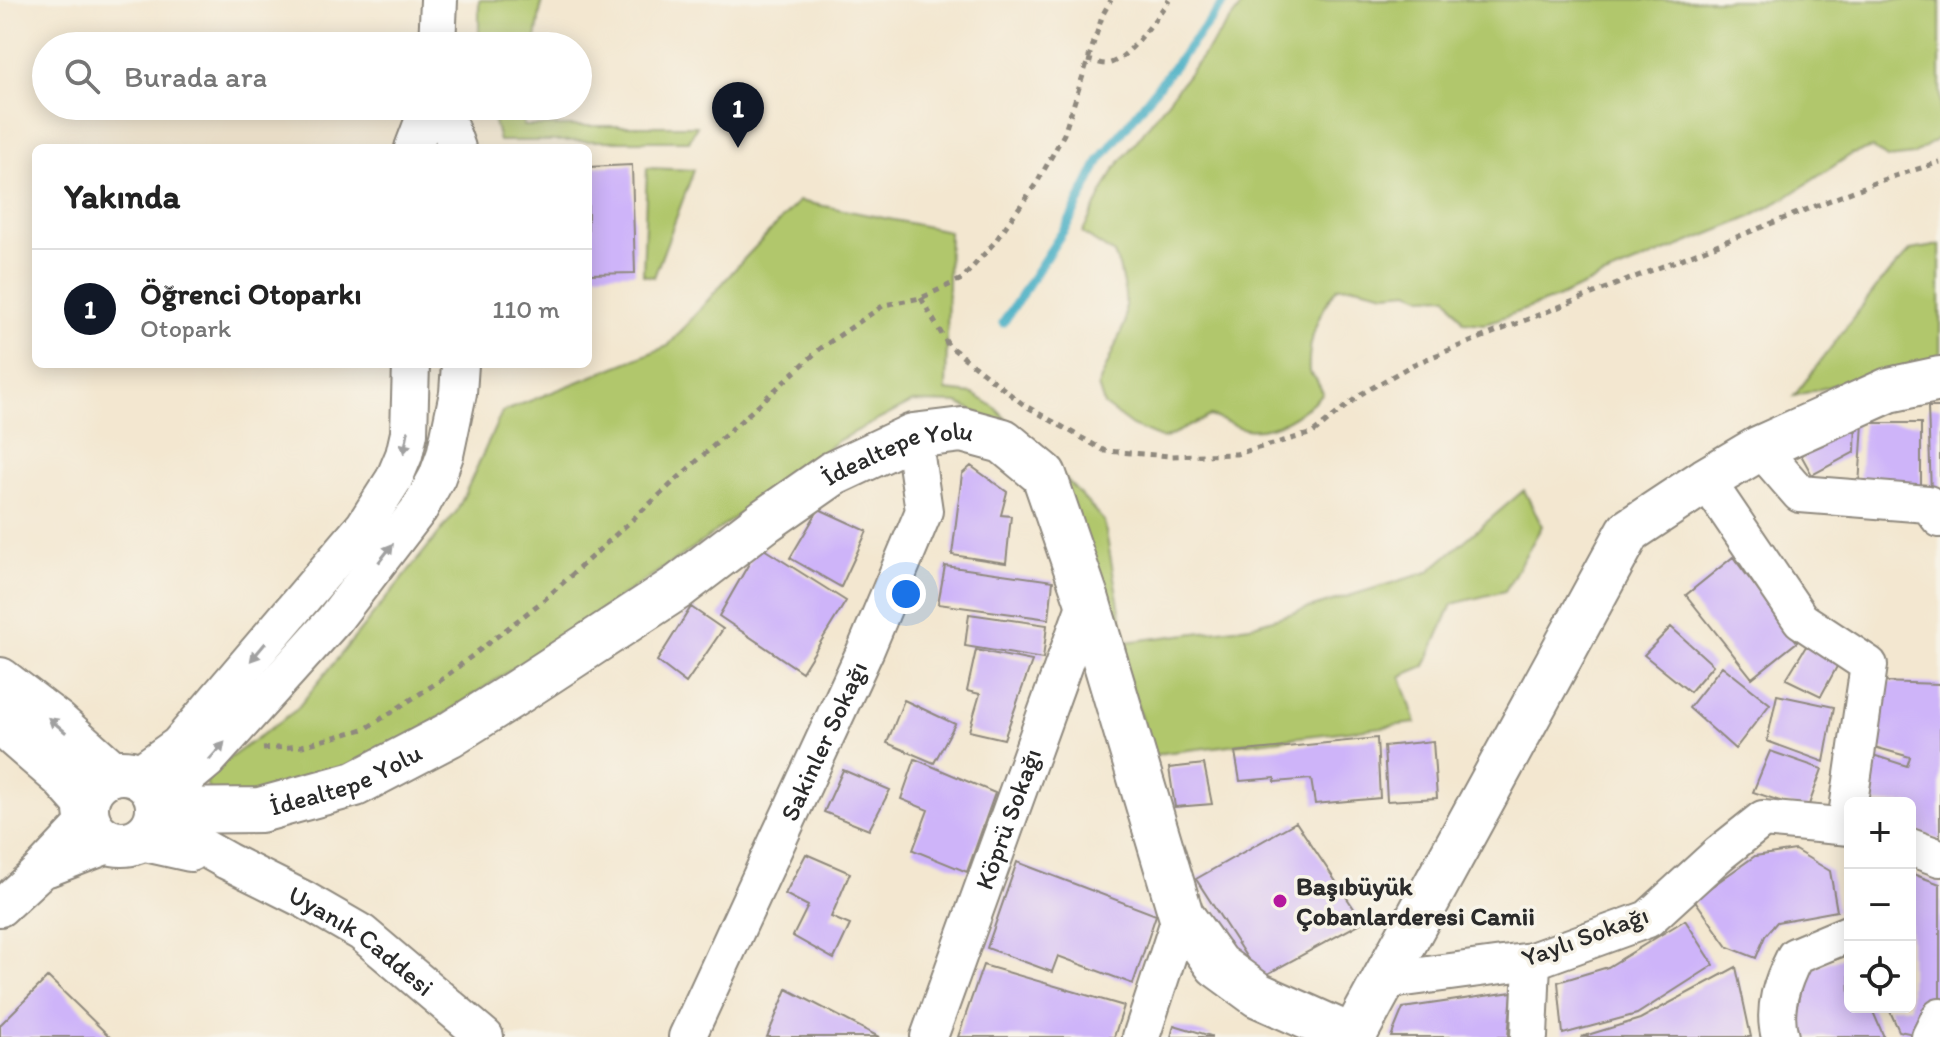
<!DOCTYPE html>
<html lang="tr">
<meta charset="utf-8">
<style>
:root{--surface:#fff;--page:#f6f6f6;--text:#222;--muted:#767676;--line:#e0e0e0;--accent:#111827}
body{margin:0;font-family:Itim,sans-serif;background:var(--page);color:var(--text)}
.controls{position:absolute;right:24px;bottom:24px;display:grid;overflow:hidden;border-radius:12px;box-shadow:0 4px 20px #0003}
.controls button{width:72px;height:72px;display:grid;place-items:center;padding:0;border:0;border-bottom:2px solid var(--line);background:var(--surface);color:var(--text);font:40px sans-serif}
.you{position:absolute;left:906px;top:594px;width:28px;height:28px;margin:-20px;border:6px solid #fff;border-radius:50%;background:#1a73e8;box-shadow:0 0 0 12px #1a73e833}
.badge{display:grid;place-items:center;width:52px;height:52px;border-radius:50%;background:var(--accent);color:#fff;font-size:26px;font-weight:700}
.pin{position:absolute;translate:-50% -66px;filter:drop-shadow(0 2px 4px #0008)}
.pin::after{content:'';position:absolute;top:42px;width:28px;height:24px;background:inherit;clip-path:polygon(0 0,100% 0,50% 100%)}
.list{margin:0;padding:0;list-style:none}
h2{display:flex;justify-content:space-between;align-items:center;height:104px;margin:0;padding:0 32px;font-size:34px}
h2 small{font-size:26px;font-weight:400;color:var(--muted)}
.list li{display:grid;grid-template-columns:52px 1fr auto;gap:24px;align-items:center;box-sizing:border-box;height:120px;padding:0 32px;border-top:2px solid var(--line)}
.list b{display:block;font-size:30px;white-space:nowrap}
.list p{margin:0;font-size:26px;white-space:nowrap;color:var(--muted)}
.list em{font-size:26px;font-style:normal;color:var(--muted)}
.icon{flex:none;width:44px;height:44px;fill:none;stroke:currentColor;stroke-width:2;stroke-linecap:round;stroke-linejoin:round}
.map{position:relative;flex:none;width:1940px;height:1037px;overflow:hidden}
.search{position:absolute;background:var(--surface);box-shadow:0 4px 20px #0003;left:32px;top:32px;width:560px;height:88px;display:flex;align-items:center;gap:20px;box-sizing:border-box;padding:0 28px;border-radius:44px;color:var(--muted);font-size:30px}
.panel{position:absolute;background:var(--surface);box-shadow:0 4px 20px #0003;left:32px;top:144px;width:560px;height:224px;border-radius:12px}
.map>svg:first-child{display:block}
.green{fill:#b1c76c;stroke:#6e794c;stroke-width:2}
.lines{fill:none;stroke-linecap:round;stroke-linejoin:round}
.stream{stroke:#46afc5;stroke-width:9}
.building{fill:#ceb4f9}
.minor-casing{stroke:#8f897e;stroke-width:40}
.major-casing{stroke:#8f897e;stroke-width:48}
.path{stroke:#8f897e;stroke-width:5;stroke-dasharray:6 6;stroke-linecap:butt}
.minor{stroke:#fff;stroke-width:36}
.major{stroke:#fff;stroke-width:44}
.oneway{fill:#a0a0a0}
.poi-dot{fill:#b5179e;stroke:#f7f3e8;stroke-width:3}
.labels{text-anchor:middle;stroke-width:7;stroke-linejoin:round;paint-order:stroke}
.street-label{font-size:26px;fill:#2b2b2b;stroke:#f7f3e8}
.poi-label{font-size:26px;font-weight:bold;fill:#2b2b2b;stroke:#f7f3e8;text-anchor:start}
</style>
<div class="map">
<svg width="1940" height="1037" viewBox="0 0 1940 1037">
<rect width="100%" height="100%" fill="#f7f3e8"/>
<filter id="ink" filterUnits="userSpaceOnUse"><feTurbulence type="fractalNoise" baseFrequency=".0125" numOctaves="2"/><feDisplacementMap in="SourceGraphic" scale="16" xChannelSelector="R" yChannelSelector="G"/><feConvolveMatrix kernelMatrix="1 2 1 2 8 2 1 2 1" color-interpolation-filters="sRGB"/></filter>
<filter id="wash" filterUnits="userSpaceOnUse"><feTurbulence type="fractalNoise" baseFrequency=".006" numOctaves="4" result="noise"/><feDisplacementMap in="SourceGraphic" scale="32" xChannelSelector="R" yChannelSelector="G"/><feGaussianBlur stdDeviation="1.8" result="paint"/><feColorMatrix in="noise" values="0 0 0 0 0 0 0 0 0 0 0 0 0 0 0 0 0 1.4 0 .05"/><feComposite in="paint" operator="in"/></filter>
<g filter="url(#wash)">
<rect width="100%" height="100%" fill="#f3e7d0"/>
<path class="green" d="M 479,0 L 542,0 L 535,46 L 479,46 Z
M 1246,0 L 1940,0 L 1940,137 L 1913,155 L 1887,158 L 1873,148 L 1852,154 L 1787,197 L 1749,218 L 1600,278 L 1557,298 L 1484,324 L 1464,322 L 1447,296 L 1423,297 L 1409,291 L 1386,293 L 1355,286 L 1338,287 C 1319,309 1307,343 1309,372 L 1316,379 L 1323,393 C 1303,413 1275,433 1245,429 C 1236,427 1221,419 1210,416 L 1163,439 L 1132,426 L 1104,405 L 1098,386 L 1125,323 L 1125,294 L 1119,266 L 1114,254 L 1082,233 L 1114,170 Z
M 490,106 L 525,106 L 523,126 L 697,126 L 689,141 L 499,141 Z
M 647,168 L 694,170 L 654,277 L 643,275 Z
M 799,201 L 949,231 L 946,391 L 973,394 L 993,406 L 1051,463 L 1104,521 L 1124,633 L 1104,629 L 986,417 L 958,403 L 913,402 L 839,440 L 695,547 L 399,745 L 345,773 L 214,803 L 206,783 L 213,770 L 296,710 L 457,511 L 502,412 L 668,346 L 742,261 Z
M 1940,245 L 1940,357 L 1794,396 L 1880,283 L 1911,250 Z
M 1524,490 L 1542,526 L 1505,591 L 1452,604 L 1425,666 L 1401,676 L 1416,723 L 1163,753 L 1153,756 L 1117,643 L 1250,626 L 1428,572 Z"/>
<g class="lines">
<path class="stream" d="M 1003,323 L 1069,222 L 1100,160 L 1226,0"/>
</g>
<g id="blocks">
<path class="building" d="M 632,165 L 635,273 L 588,274 L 588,167 Z
M 1928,407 L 1940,407 L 1940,488 L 1931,493 Z
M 1856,418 L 1855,452 L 1812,475 L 1795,444 Z
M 1863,423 L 1921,423 L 1921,490 L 1859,486 Z
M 971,466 L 1007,492 L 1001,515 L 1011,516 L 1006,563 L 952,555 L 962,474 Z
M 819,509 L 867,531 L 841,587 L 790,558 Z
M 759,546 L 846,601 L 802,672 L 719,616 Z
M 1733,557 L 1797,642 L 1752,678 L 1686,595 Z
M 945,566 L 1053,581 L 1049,619 L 938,604 Z
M 691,607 L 723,629 L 686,683 L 657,661 Z
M 969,614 L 1047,625 L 1043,659 L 965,646 Z
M 1671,627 L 1713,665 L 1690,692 L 1644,655 Z
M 1808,643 L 1840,661 L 1821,696 L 1786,679 Z
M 976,650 L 1032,661 L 1004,739 L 969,731 L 980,694 L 967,691 Z
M 1722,666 L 1770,704 L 1735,749 L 1689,708 Z
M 1879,682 L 1940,684 L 1940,840 L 1910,829 L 1910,803 L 1860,803 L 1867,753 L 1907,766 L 1910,757 L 1867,745 Z
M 1777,695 L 1834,707 L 1824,762 L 1767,741 Z
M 904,700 L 955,724 L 934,763 L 887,743 Z
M 1377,738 L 1380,798 L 1315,804 L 1311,779 L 1275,782 L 1275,778 L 1240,781 L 1235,752 Z
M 1433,741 L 1437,798 L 1387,801 L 1384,746 Z
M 1770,751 L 1822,769 L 1807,810 L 1753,792 Z
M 915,759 L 995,793 L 967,872 L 913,850 L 928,810 L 901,799 Z
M 1204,764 L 1212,804 L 1175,807 L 1169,768 Z
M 843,770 L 890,790 L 869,830 L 824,812 Z
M 1296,822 L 1363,922 L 1260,978 L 1196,879 Z
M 1795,850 L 1830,871 L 1837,911 L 1777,922 L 1765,936 L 1756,958 L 1728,947 L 1694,899 L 1755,856 Z
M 806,854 L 850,873 L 831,917 L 850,925 L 834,959 L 793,936 L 808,906 L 785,894 Z
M 1017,862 L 1156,915 L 1133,984 L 1058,956 L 1052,972 L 987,948 Z
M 1910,873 L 1940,884 L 1940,999 L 1918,1035 L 1899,1031 L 1888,1007 L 1910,1007 Z
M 1685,920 L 1714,965 L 1637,1014 L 1563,1034 L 1558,982 L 1608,967 Z
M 1849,955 L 1850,1007 L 1871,1007 L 1884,1037 L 1799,1037 L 1793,1024 L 1805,970 Z
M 983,965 L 1124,1006 L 1114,1037 L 958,1037 Z
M 1736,967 L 1751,1037 L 1581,1037 L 1640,1019 Z
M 48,977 L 110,1037 L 0,1037 L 0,1025 Z
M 787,989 L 879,1037 L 767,1037 Z
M 1512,992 L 1508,1037 L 1391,1037 L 1403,1008 Z
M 1174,1025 L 1211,1036 L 1211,1037 L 1171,1037 Z"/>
</g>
</g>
<g filter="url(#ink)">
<use href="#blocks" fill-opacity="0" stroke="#8f897e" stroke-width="2"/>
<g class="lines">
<g class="minor-casing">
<g id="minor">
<path d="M 437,46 L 439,0"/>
<path d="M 442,106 L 457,148"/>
<path d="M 413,148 L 429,106"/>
<path d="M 1760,448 L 1800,494 L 1928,504 L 1940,519"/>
<path d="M 1706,480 L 1801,620 L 1869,665 L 1848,809 L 1850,815"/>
<path d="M 136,775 L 178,745 L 364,526 L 394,479 L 404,455 L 409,433 L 411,364"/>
<path d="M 158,802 L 207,761 L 334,620 L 420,508 L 437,477 L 445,455 L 458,393 L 460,364"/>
<path id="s1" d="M 156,821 L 227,861 L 305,900 L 362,933 L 485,1037"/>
<path d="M 136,841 L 190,853"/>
<path d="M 1910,847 L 1940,858"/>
<path d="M 48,868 L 113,843"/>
<path d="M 0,908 L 39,872 L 88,820"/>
<path d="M 1383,981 L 1532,961 L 1648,919 L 1719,854 L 1763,819 L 1850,827"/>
<path id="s2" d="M 687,1037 L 866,649 L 924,511 L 913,436"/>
<path id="s3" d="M 929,1037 L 1087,600"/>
<path d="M 1141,1037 L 1181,915"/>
<path d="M 1529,1037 L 1532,961"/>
<path d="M 1780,1037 C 1772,1008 1782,982 1795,956 L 1850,933"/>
<path d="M 1930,1037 L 1940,1017"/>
</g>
</g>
<g class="major-casing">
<g id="major">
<path d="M 0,680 L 55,722 L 112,773"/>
<path d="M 0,722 L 62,776 L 86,803"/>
<circle cx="122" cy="808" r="36"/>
<path id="s4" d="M 159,811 L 260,810 L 355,784 L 449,735 L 519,691 L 678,587 L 766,520 L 832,474 L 913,436 L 962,430 L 1003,441 L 1044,475 L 1087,600 L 1181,915 L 1217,965 L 1258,995 L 1352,1037"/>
<path d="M 1353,1037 L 1629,531 L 1706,480 L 1760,448 L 1889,390 L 1940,379"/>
</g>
</g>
<path class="path" d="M 1087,60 C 1093,61 1101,64 1106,64 C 1128,62 1157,16 1169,0
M 921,298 L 948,345 L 1024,405 L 1105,451 L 1169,456 L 1236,454 L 1313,433 L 1361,394 L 1414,364 L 1879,181 L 1940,162
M 263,749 L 302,746 L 367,728 L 441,680 L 544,600 L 821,348 L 884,305 L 921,298 L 962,279 L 994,243 L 1038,181 L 1064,134 L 1103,14 L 1111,0"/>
<use href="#minor" class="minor"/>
<use href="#major" class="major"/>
</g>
<defs><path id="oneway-solid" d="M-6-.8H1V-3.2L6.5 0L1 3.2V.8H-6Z" transform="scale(2)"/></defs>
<g class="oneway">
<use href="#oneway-solid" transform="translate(406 442) rotate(101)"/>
<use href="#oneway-solid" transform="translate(386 553) rotate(-52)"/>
<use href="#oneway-solid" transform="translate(258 652) rotate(130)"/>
<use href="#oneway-solid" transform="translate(57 725) rotate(-140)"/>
<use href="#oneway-solid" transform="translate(217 751) rotate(-49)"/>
</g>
</g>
<circle class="poi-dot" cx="1280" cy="901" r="8"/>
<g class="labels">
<g class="street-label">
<text dy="9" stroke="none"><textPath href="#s4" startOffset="840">İdealtepe Yolu</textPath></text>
<text dy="9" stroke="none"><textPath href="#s2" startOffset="326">Sakinler Sokağı</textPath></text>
<text dy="9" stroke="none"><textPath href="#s4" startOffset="192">İdealtepe Yolu</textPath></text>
<text dy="9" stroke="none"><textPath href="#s3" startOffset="232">Köprü Sokağı</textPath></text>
<text transform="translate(1585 936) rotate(-20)" y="9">Yaylı Sokağı</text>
<text dy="9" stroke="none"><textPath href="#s1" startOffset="238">Uyanık Caddesi</textPath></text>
</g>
<g class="poi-label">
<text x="1296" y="895">Başıbüyük<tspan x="1296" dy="30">Çobanlarderesi Camii</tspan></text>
</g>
</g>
</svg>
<div class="controls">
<button>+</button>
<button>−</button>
<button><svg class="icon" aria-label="locate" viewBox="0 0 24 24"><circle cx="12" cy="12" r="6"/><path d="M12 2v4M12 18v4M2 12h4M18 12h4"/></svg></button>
</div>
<div class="you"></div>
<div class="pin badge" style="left:738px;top:148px">1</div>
<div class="search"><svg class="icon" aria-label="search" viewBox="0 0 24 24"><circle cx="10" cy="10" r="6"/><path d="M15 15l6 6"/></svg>Burada ara</div>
<section class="panel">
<h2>Yakında<small></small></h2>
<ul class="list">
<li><span class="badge">1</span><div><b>Öğrenci Otoparkı</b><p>Otopark</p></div><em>110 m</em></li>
</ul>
</section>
</div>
